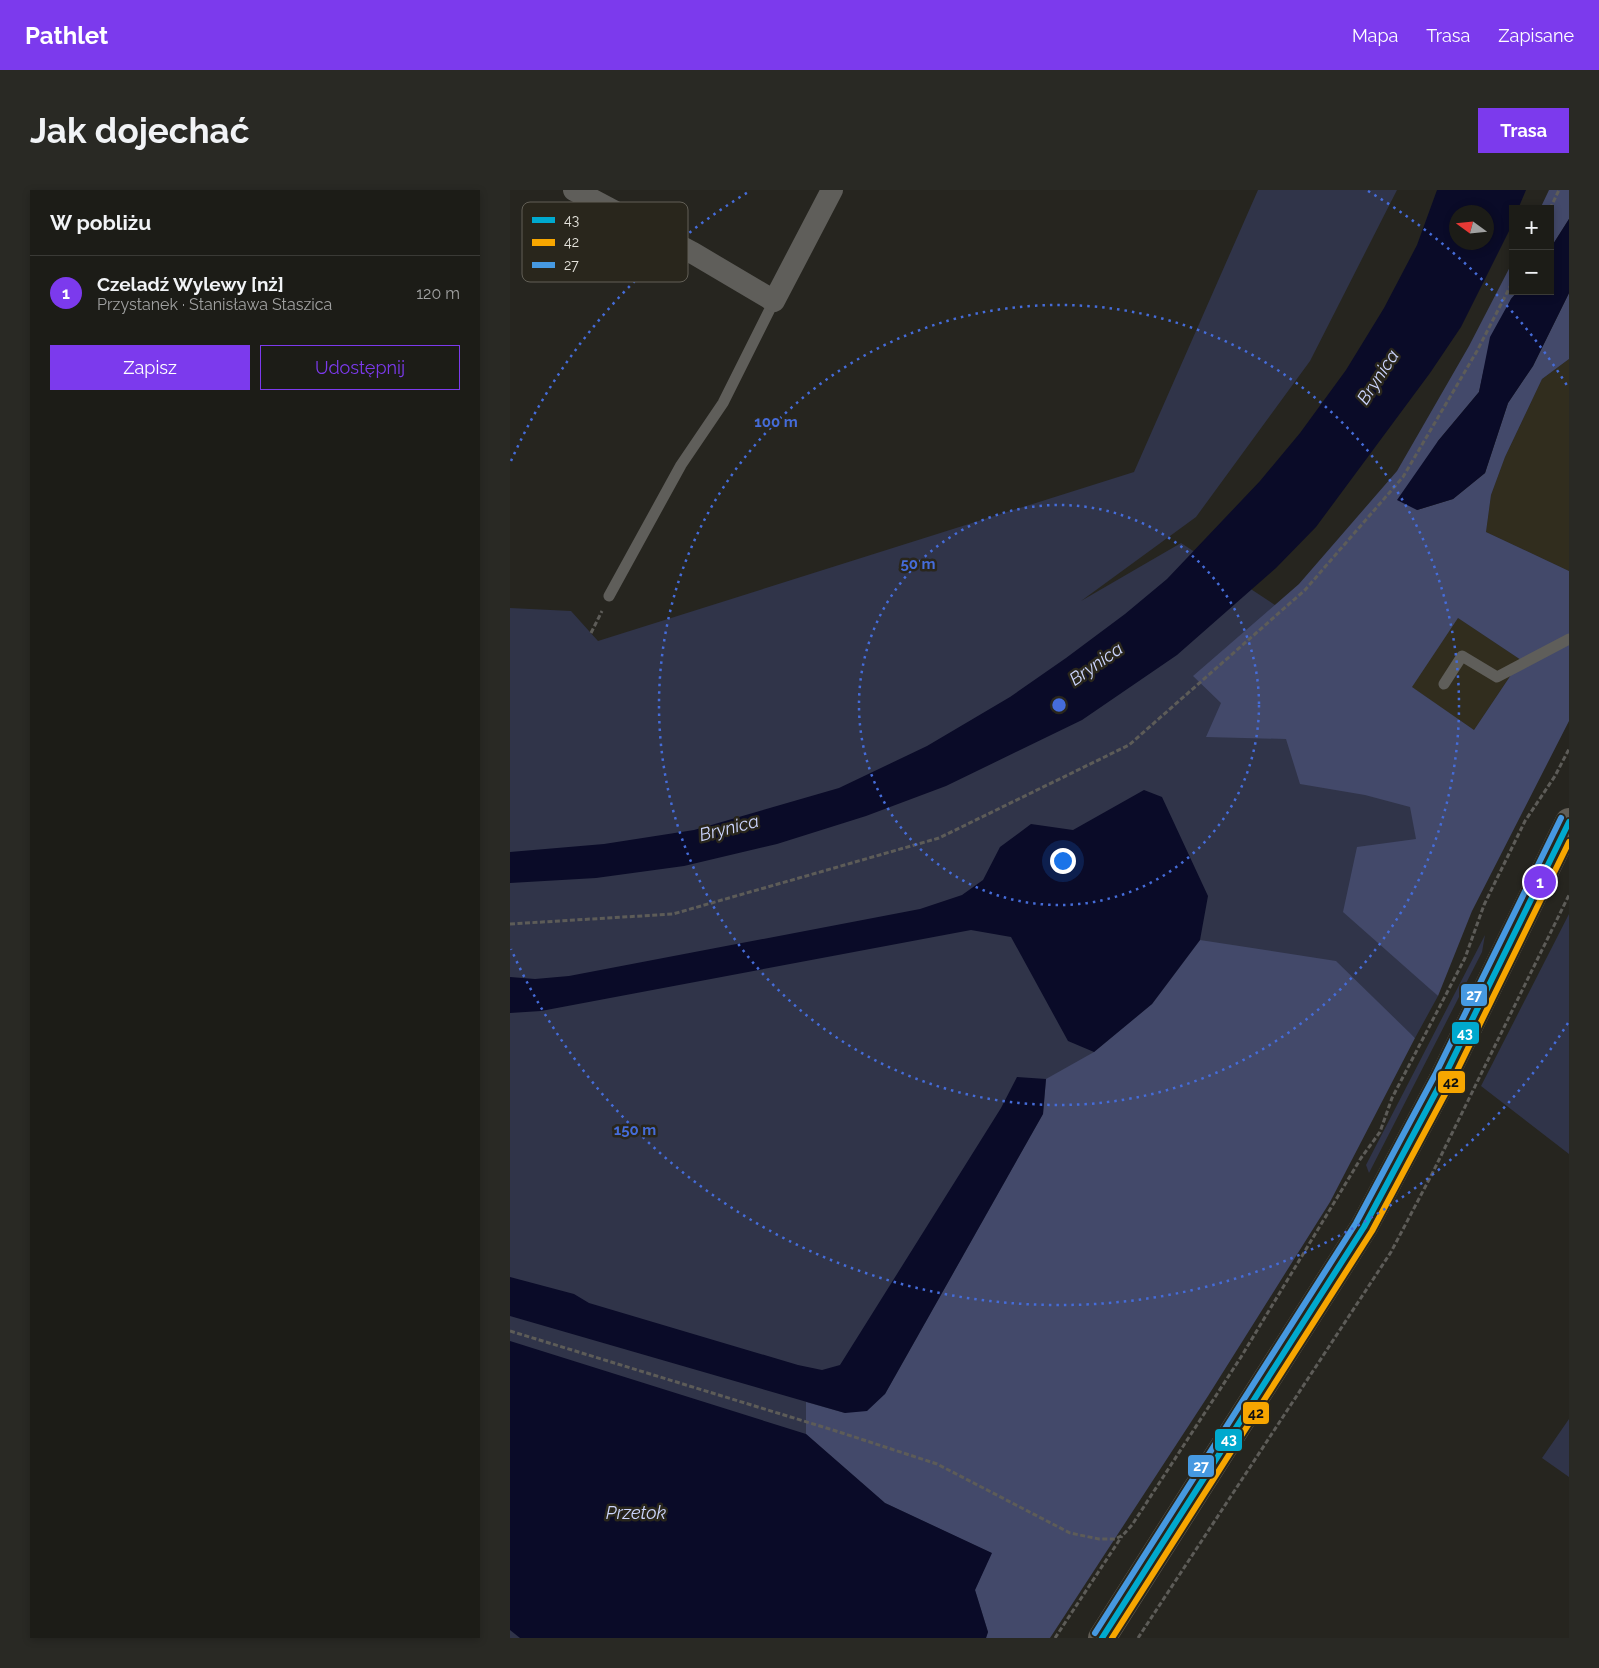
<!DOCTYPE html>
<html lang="pl">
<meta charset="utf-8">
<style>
:root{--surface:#1c1c17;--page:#292924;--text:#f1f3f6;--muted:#a0a1a1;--line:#3a3a36;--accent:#7c3aed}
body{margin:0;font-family:Raleway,sans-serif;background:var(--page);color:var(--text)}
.controls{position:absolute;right:15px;top:15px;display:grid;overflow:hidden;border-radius:0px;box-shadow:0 2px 8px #0003}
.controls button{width:45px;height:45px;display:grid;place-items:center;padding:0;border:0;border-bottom:1px solid var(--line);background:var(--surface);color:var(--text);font:25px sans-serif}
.compass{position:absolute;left:939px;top:15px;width:45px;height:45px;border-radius:50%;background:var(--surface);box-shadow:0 2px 8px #0003;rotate:285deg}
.you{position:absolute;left:552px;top:670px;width:18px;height:18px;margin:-12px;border:4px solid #fff;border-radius:50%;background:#1a73e8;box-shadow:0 0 0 8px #1a73e833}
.badge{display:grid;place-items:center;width:32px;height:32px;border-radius:50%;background:var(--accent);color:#fff;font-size:16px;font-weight:700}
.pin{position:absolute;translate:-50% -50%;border:2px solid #fff;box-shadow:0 1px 5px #0006}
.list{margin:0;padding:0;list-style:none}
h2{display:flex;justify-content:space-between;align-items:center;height:65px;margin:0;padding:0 20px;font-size:21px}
h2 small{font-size:16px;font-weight:400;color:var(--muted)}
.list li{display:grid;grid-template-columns:32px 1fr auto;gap:15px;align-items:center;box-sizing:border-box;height:75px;padding:0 20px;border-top:1px solid var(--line)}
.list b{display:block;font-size:19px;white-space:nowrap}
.list p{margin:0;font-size:16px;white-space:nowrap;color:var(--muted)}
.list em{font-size:16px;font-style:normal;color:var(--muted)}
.actions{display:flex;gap:10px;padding:15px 20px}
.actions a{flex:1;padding:11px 0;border:1px solid var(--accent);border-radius:0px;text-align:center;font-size:18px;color:var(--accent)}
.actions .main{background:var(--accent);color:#fff}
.map{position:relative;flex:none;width:1059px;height:1448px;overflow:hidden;border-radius:0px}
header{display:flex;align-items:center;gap:30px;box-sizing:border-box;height:70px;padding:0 25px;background:var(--accent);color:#fff}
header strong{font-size:24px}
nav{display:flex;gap:28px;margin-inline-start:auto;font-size:18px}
.intro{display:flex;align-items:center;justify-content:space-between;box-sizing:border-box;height:120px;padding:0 30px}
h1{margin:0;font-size:35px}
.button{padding:12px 22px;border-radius:0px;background:var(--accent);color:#fff;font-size:18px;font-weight:700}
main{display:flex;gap:30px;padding:0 30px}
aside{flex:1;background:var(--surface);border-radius:0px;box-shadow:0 2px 8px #0003}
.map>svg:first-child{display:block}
.built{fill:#312d1e}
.green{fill:#303449}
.forest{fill:#43496a;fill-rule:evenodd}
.water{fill:#0a0b28;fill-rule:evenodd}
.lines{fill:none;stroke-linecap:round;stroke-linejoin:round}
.path{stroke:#5d5c58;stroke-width:3;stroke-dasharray:5 2.5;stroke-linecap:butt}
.service{stroke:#5f5e5a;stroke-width:11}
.minor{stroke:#5f5e5a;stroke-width:22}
.primary{stroke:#615d55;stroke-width:28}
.bus-1-casing{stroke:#29261c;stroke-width:10}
.bus-2-casing{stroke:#29261c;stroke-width:10}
.bus-3-casing{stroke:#29261c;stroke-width:10}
.bus-1{stroke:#00a9ce;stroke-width:6}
.bus-2{stroke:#f7a600;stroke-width:6}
.bus-3{stroke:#4699e1;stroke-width:6}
.ring{fill:none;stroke:#456cd9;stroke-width:2.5;stroke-dasharray:2.5 5}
.labels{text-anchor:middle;stroke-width:5;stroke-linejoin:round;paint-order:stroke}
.water-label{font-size:18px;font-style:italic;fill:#ccd5fd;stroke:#29261c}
.key{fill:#29261c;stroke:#625f56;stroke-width:1}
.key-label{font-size:14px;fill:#e6e4dd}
.centre{fill:#456cd9;stroke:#29261c;stroke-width:2.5}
.ring-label{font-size:15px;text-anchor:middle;font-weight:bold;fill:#456cd9;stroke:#29261c;stroke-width:5;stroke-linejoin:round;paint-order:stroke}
.line-badge{stroke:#29261c;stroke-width:2}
.badge-label{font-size:14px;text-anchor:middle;font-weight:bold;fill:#fff}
.pale-badge-label{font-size:14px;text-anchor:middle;font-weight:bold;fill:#111}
</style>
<header>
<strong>Pathlet</strong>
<nav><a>Mapa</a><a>Trasa</a><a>Zapisane</a></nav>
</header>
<div class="intro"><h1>Jak dojechać</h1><a class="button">Trasa</a></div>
<main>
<aside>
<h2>W pobliżu<small></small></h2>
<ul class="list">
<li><span class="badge">1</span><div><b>Czeladź Wylewy [nż]</b><p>Przystanek · Stanisława Staszica</p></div><em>120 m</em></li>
</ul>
<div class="actions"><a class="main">Zapisz</a><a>Udostępnij</a></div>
</aside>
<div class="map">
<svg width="1059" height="1448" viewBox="0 0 1059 1448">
<rect width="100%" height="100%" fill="#26251f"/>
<path class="built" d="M 1059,169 L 1059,381 L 976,342 L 981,305 L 995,267 L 1032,189 Z
M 948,428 L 1011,470 L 964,540 L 901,497 Z"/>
<path class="green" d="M 748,0 L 887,0 L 800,171 L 686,327 L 571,411 L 671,353 L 974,553 L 921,799 L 928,806 L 905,848 L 900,844 L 533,1448 L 0,1448 L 0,418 L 61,421 L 88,451 L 624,282 Z
M 1059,724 L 1059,964 L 971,896 Z
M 975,745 L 972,762 L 859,983 L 856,975 Z
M 1059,1229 L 1059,1287 L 1032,1268 Z"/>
<path class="forest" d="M 1039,0 L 1059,0 L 1059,29 L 1040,59 L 1040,19 L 1030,19 Z
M 1003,71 L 1003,101 L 1008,101 L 1001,109 L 974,179 L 969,202 L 928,251 L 907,320 L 943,309 L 975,283 L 998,213 L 1023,176 L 1059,103 L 1059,169 L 1032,189 L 995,267 L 981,305 L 976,342 L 1059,381 L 1059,531 L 962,721 L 928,806 L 833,722 L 847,657 L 906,649 L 900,617 L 855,605 L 790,594 L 776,549 L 696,547 L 711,513 L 683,486 L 789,394 L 887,281 L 959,156 ZM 948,428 L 1011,470 L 964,540 L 902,497 Z
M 690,750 L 826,771 L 905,848 L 820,1012 L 698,1206 L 540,1448 L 476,1448 L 478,1442 L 465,1400 L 481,1363 L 375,1313 L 296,1244 L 296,1212 L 335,1223 L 375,1204 L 533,924 L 536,889 L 584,862 L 642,814 Z"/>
<path class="water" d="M 927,0 L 1016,0 L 1008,19 L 1003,19 L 1003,32 L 999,41 L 951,137 L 920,183 L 806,337 L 766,378 L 667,465 L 572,530 L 436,596 L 356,626 L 267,654 L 174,676 L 86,688 L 0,693 L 0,662 L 94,654 L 184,640 L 329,598 L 417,556 L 500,507 L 556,468 L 615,424 L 657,389 L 750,291 L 790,243 L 836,180 L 874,118 L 907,55 ZM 976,22 L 976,52 L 946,52 L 946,22 Z
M 1059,29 L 1059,103 L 1023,176 L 998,213 L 975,283 L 943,309 L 907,320 L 887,310 L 928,251 L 969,202 L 980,147 L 1001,109 L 1008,101 L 1040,101 L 1040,59 Z
M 634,600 L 652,607 L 698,706 L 690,750 L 642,814 L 584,862 L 558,851 L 501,747 L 461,740 L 31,821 L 0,823 L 0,787 L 25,789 L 59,786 L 410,719 L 452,705 L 473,690 L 490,657 L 521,634 L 563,640 Z
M 507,887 L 536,889 L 533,924 L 375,1204 L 357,1221 L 335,1223 L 0,1126 L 0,1087 L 64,1104 L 79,1113 L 288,1175 L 312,1180 L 330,1175 L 491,918 Z
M 0,1151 L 296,1244 L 375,1313 L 482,1363 L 465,1400 L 478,1442 L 476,1448 L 10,1448 L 0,1440 Z"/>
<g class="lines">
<path class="path" d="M 1040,19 L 1049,0
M 81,443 L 92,421
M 0,734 L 163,724 L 429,648 L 619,555 L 795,400 L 893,287 L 967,161 L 1003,91
M 0,1141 L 323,1240 L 427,1274 L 560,1343 L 589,1349 L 605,1349 L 613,1345 L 622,1335 L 731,1167 L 851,968 L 870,942 L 882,908 L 955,768 L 974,715 L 1015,631 L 1045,586 L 1059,559
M 545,1448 L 612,1346
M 628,1448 L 881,1062 L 922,984 L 1059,705"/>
<path class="service" d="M 99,406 L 171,275 L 213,213 L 264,111
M 934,494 L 952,466 L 987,487 L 1059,449"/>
<path class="minor" d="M 64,0 L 183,63 L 264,111 L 322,0"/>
<path class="primary" d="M 592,1448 L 854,1037 L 933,889 L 1059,632"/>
<g class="bus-1-casing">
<path id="bus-1" d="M 592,1448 L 854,1037 L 933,889 L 1059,632"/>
</g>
<g class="bus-2-casing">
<path id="bus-2" d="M 602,1448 L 862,1041 L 941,893 L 1059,652"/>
</g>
<g class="bus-3-casing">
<path id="bus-3" d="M 585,1443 L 846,1033 L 925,885 L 1051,628"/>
</g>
<use href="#bus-1" class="bus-1"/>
<use href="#bus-2" class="bus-2"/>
<use href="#bus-3" class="bus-3"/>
</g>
<g class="ring">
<circle cx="549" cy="515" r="200"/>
<circle cx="549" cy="515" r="400"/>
<path d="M1058 833A600 600 0 0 1 1 759M1 271A600 600 0 0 1 240 1M858 1A600 600 0 0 1 1058 197"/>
</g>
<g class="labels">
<g class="water-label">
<text transform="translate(868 187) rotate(-57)" y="6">Brynica</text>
<text transform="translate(586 474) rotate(-35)" y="6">Brynica</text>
<text transform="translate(219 638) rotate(-14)" y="6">Brynica</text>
<text x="126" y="1329">Przetok</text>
</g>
</g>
<rect x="12" y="12" width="166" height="80" rx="8" class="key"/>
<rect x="22" y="27" width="23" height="6" fill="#00a9ce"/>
<rect x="22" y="49" width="23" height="7" fill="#f7a600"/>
<rect x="22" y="72" width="23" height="6" fill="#4699e1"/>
<g class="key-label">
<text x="54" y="35">43</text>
<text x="54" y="57">42</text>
<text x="54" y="80">27</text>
</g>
<circle cx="549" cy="515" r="8" class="centre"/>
<g class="ring-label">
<text x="266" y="237">100 m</text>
<text x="408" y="379">50 m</text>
<text x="125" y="945">150 m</text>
</g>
<g class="line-badge">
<rect x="950" y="793" width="28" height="24" rx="5" fill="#4699e1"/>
<rect x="941" y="831" width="29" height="24" rx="5" fill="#00a9ce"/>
<rect x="927" y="880" width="29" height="24" rx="5" fill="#f7a600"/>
<rect x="732" y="1211" width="28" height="24" rx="5" fill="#f7a600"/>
<rect x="704" y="1238" width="29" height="24" rx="5" fill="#00a9ce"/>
<rect x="677" y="1264" width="28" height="24" rx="5" fill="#4699e1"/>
</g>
<g class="badge-label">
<text x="964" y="810">27</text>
<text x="955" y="848">43</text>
<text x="719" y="1254">43</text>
<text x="691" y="1281">27</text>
</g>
<g class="pale-badge-label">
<text x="941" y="897">42</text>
<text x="746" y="1228">42</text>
</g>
</svg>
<div class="controls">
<button>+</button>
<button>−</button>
</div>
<svg class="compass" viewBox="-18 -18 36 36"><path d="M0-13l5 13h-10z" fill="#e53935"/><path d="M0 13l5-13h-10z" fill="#a0a1a1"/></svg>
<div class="you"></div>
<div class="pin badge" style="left:1030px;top:692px">1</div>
</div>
</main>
